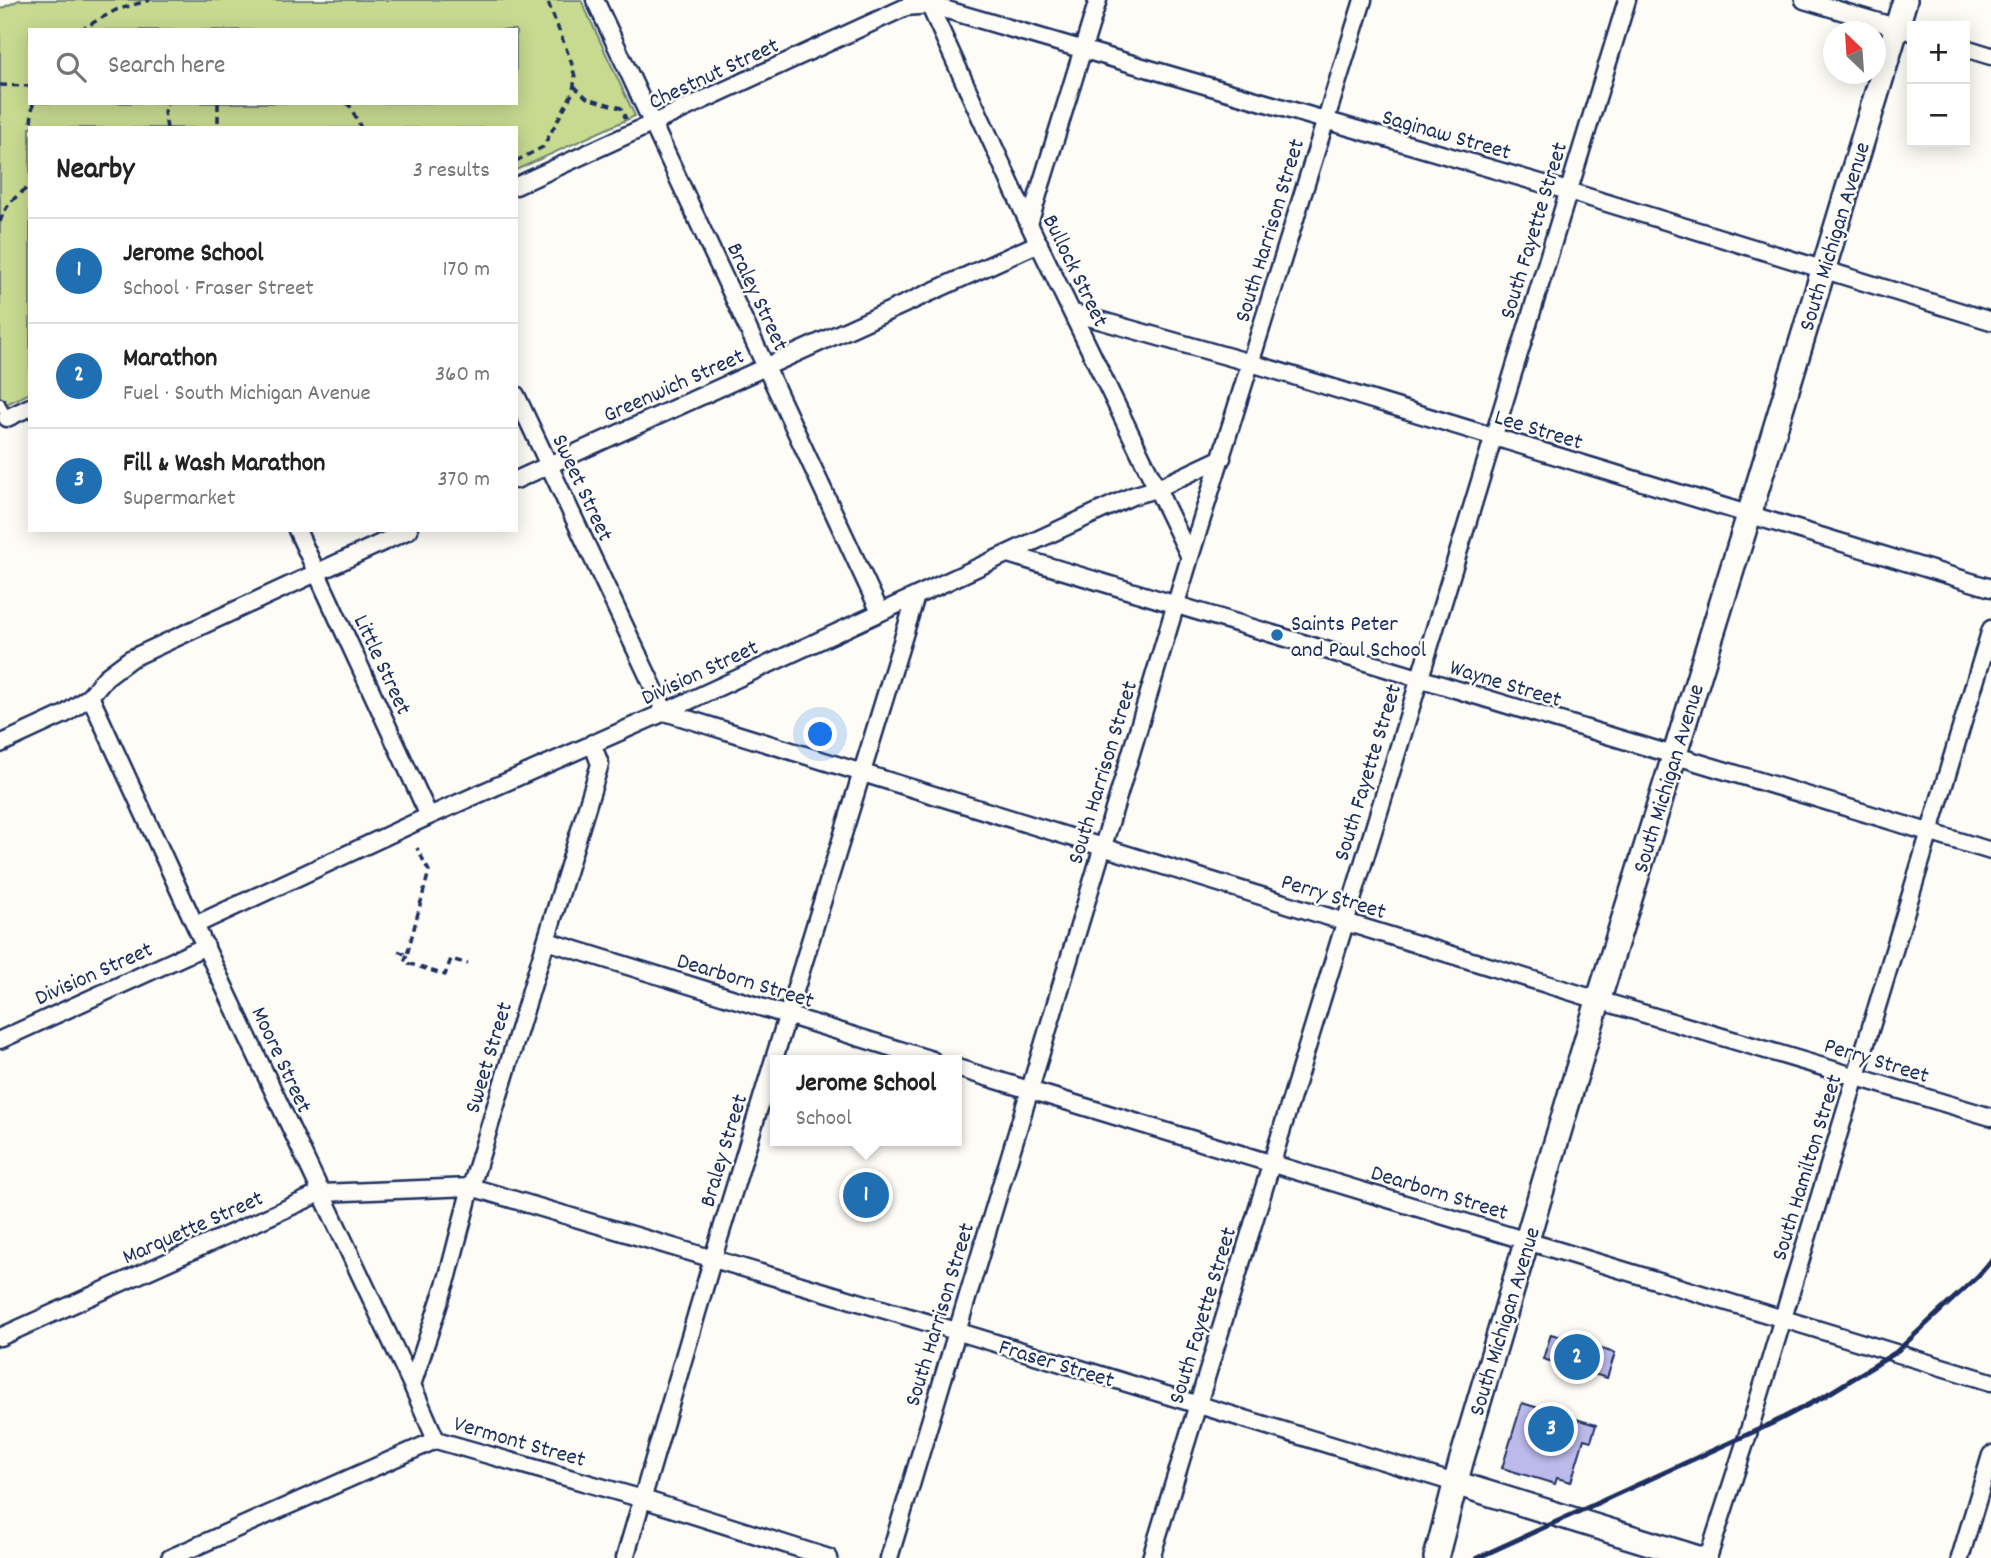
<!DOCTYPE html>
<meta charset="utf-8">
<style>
:root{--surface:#fff;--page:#f6f6f6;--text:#222;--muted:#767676;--line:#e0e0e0;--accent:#1f6fb2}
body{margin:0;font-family:Dekko,sans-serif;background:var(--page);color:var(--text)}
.controls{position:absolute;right:21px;top:21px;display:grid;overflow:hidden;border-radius:0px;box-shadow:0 4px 18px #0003}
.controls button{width:63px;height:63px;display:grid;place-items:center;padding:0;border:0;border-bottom:2px solid var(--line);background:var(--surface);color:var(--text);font:35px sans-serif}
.compass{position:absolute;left:1823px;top:21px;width:63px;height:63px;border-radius:50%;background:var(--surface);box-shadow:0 4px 18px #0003;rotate:335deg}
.you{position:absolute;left:821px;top:735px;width:24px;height:24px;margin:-18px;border:5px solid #fff;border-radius:50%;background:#1a73e8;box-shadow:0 0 0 10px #1a73e833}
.badge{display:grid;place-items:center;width:46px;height:46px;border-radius:50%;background:var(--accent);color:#fff;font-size:23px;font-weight:700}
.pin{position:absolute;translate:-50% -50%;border:4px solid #fff;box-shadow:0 2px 7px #0006}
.popup{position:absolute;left:770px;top:1055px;width:192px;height:91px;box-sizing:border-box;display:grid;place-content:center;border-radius:0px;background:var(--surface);filter:drop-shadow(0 2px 5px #0005);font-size:23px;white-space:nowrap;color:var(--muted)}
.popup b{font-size:26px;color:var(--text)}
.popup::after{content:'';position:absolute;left:50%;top:100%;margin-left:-14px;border:14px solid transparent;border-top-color:var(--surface)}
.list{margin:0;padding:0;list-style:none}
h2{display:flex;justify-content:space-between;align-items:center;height:91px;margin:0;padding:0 28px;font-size:30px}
h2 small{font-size:23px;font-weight:400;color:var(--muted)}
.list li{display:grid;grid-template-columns:46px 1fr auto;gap:21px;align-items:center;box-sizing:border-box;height:105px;padding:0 28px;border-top:2px solid var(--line)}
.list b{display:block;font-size:26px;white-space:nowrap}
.list p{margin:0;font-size:23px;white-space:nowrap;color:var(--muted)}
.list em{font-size:23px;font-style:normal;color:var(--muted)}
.icon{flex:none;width:38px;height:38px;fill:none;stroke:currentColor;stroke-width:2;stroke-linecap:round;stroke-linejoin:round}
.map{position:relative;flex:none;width:1991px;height:1558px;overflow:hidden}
.search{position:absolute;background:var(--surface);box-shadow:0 4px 18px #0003;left:28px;top:28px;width:490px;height:77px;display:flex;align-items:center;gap:18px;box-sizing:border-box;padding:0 24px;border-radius:0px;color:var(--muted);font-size:26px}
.panel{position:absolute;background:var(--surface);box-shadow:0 4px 18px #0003;left:28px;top:126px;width:490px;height:406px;border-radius:0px}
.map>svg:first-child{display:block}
.green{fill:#c7da90;stroke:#718477;stroke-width:2;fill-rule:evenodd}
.building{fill:#bcb9eb;stroke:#1b2f5e;stroke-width:2}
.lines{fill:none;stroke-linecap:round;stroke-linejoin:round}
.lane-casing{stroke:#1b2f5e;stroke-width:13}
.street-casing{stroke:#1b2f5e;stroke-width:21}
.secondary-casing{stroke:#1b2f5e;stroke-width:28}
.path{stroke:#1b2f5e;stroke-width:3.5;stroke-dasharray:7 5;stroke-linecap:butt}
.lane{stroke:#fdfcf7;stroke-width:8}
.street{stroke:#fdfcf7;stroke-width:16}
.secondary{stroke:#fdfcf7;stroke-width:23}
.rail{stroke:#1b2f5e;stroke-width:5}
.poi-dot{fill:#1f6fb2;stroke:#fdfcf7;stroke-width:2.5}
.labels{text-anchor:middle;stroke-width:5;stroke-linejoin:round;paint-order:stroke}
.street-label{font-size:23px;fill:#1b2f5e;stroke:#fdfcf7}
.poi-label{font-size:23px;fill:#1b2f5e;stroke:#fdfcf7;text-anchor:start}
</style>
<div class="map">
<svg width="1991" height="1558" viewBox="0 0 1991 1558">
<rect width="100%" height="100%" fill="#fdfcf7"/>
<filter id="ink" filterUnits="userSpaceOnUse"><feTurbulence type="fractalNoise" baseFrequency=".0143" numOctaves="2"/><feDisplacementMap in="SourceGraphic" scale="14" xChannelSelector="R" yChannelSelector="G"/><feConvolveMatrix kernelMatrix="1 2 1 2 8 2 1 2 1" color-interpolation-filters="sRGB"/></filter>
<g filter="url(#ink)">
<path class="green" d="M 19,0 L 581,0 L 635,116 L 516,170 L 516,128 L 30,128 L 30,393 L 0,407 L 0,9 ZM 30,30 L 516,30 L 516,103 L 30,103 Z"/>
<path class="building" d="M 1551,1334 L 1615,1353 L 1607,1378 L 1543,1359 Z
M 1522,1403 L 1596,1425 L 1591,1441 L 1584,1439 L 1571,1482 L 1557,1478 L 1555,1484 L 1502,1468 Z"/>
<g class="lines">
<g class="lane-casing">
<path id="lane" d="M 0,403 L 7,418"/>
</g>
<g class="street-casing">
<path id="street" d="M 595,0 L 880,612
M 927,0 L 1029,224 L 1190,557
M 1804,0 L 1912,32
M 1965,48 L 1991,56
M 516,186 L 906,7 L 930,5 L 1568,191 L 1991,321
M 1029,224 L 1098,0
M 1074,313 L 1251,363 L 1991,588
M 516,395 L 665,712 L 1598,1000 L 1991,1117
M 7,418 L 30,407
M 516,480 L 1039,243
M 297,530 L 429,816
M 1008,554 L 1991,851
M 90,696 L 195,925 L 412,1385 L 436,1440
M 0,744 L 65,714 L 90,696 L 106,677 L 130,659 L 409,530
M 195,925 L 429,816 L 665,712 L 1132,496 L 1156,489 L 1222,458
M 547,941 L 932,1060
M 0,1040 L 206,946
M 957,1068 L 1991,1382
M 0,1337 L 321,1193 L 471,1187 L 956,1331 L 1455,1483
M 412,1385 L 448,1276 L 471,1187 L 600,764 L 592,743
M 170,1558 L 436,1440 L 643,1499 L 829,1558
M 625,1558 L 713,1258 L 916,596
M 889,1558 L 1190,557 L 1363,0
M 1151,1558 L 1627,0
M 1708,1558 L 1748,1434 L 1991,629
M 1960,1558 L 1991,1455"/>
</g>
<g class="secondary-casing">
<path id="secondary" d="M 1455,1483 L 1698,1558
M 1436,1558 L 1461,1462 L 1592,1021 L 1749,515 L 1905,0"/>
</g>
<path class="path" d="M 80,30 L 116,10 L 150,0
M 0,85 L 30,86
M 574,86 L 587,98 L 621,108 L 626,119
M 33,103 L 31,122 L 34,128
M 218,103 L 218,128
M 346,103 L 350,106 L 361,128
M 167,128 L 164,112 L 167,103
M 516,161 L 543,147 L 573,92 L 575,77 L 571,61 L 547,0
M 0,222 C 5,205 16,196 30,186
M 398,951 L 407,955 L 429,871 L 417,848
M 407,955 L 404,962 L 445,975 L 451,959 L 468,964"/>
<use href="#lane" class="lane"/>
<use href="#street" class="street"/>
<use href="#secondary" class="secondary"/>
<path class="rail" d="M 1477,1558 L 1775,1422 L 1823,1397 L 1895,1353 L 1979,1275 L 1991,1261"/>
</g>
</g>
<circle class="poi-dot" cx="1277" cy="635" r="7"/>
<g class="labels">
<g class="street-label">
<text transform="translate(713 72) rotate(-25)" y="8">Chestnut Street</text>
<text transform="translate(1447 133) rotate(16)" y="8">Saginaw Street</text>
<text transform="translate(1268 230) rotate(-73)" y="8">South Harrison Street</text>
<text transform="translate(1532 230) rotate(-73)" y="8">South Fayette Street</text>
<text transform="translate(1833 236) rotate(-73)" y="8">South Michigan Avenue</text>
<text transform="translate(1077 270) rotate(64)" y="8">Bullock Street</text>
<text transform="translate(759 296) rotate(65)" y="8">Braley Street</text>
<text transform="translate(673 384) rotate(-24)" y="8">Greenwich Street</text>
<text transform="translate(1539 428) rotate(17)" y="8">Lee Street</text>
<text transform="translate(584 487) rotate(65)" y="8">Sweet Street</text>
<text transform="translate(384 664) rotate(65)" y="8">Little Street</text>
<text transform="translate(699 671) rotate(-25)" y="8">Division Street</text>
<text transform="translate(1506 682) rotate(17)" y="8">Wayne Street</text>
<text transform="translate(1101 772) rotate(-73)" y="8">South Harrison Street</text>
<text transform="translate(1366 772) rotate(-73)" y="8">South Fayette Street</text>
<text transform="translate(1667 778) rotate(-73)" y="8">South Michigan Avenue</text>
<text transform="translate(1334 895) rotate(17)" y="8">Perry Street</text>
<text transform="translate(93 972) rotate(-24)" y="8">Division Street</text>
<text transform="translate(746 979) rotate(17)" y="8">Dearborn Street</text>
<text transform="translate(487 1057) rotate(-73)" y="8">Sweet Street</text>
<text transform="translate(283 1059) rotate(65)" y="8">Moore Street</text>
<text transform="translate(1877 1059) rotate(17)" y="8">Perry Street</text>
<text transform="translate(722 1150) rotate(-73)" y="8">Braley Street</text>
<text transform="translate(1805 1167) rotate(-73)" y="8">South Hamilton Street</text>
<text transform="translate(1440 1191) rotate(17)" y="8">Dearborn Street</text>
<text transform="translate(192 1226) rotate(-24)" y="8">Marquette Street</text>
<text transform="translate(938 1314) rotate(-73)" y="8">South Harrison Street</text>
<text transform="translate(1201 1315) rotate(-73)" y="8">South Fayette Street</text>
<text transform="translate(1503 1321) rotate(-73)" y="8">South Michigan Avenue</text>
<text transform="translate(1057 1362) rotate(17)" y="8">Fraser Street</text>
<text transform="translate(520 1440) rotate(16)" y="8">Vermont Street</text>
</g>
<g class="poi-label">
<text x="1291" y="630">Saints Peter<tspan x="1291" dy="26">and Paul School</tspan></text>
</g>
</g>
</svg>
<div class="controls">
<button>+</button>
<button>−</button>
</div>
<svg class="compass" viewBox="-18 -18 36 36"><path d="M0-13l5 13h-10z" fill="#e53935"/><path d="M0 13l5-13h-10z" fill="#767676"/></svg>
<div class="you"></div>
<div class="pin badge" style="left:866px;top:1195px">1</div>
<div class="popup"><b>Jerome School</b>School</div>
<div class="pin badge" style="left:1577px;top:1357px">2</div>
<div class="pin badge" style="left:1551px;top:1429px">3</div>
<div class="search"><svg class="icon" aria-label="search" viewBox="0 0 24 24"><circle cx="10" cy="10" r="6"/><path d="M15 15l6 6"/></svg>Search here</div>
<section class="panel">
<h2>Nearby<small>3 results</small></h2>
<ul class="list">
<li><span class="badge">1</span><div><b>Jerome School</b><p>School · Fraser Street</p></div><em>170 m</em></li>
<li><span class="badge">2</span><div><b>Marathon</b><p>Fuel · South Michigan Avenue</p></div><em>360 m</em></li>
<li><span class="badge">3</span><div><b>Fill &amp; Wash Marathon</b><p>Supermarket</p></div><em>370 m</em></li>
</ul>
</section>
</div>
